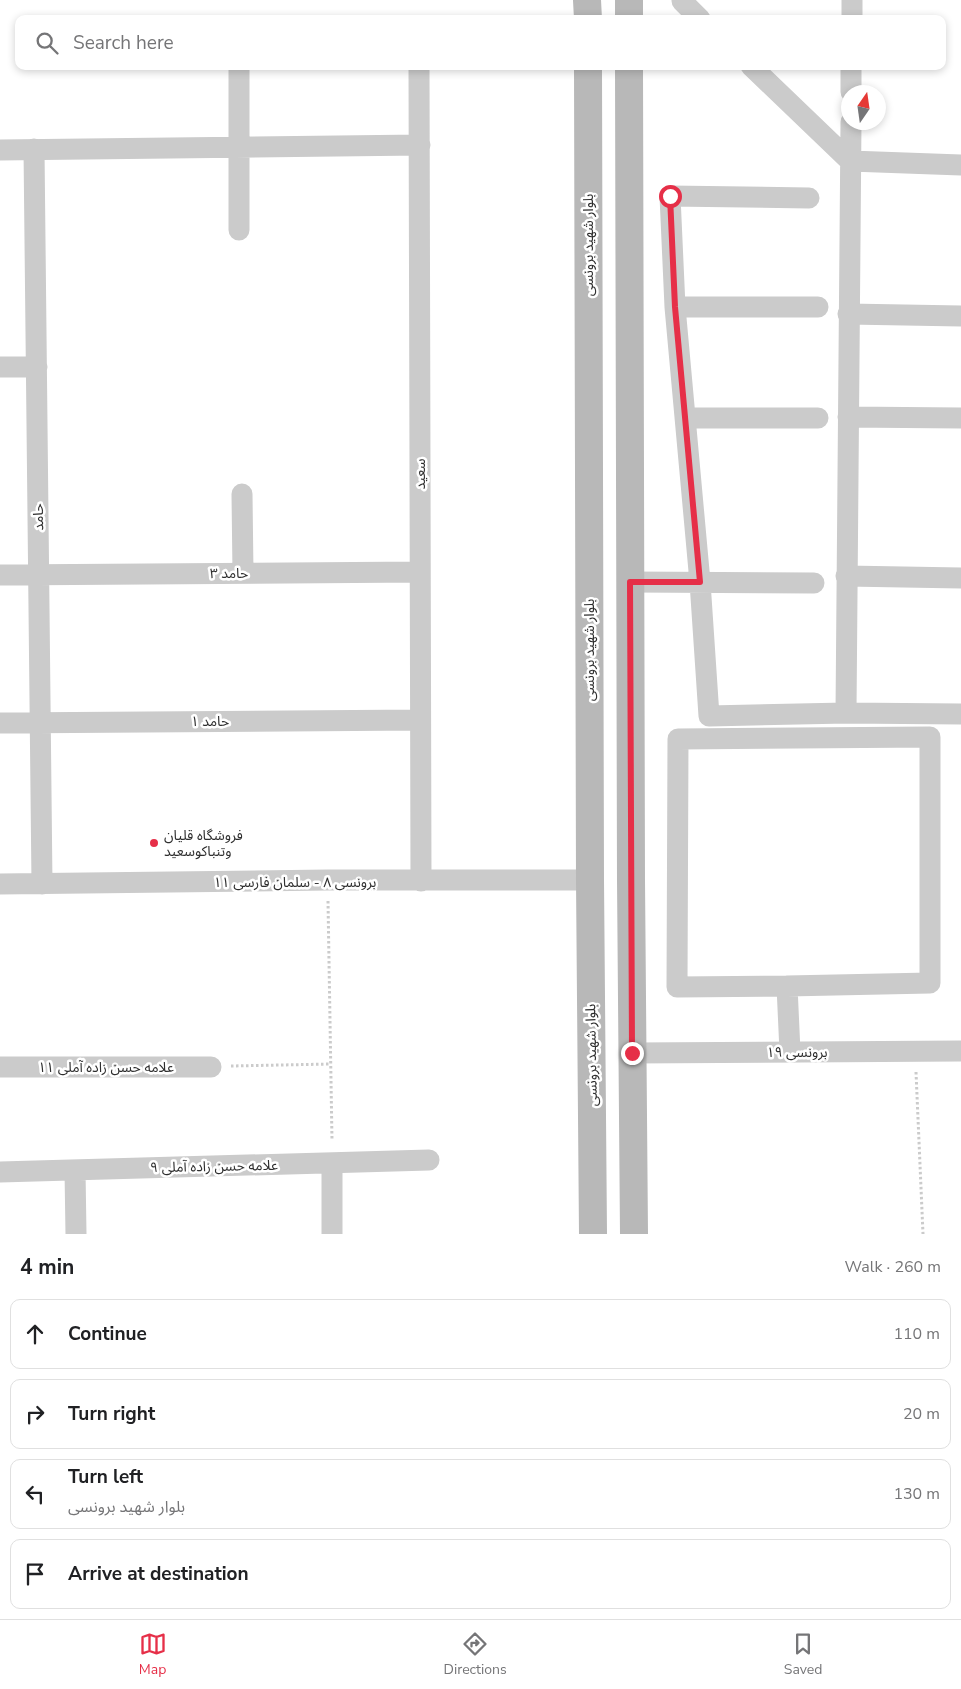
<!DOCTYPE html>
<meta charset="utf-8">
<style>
:root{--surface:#fff;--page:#f2f2f2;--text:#202124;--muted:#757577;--line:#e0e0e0;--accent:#e62f48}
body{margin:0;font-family:"Nunito Sans","Noto Sans Arabic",sans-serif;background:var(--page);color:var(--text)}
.compass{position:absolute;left:841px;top:85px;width:45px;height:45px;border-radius:50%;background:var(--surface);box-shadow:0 2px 8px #0003;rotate:13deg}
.stop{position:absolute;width:15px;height:15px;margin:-11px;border:4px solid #e62f48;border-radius:50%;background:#fff}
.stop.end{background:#e62f48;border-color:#fff;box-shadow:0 1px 5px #0008}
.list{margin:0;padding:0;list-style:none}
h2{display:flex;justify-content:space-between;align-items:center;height:65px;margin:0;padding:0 20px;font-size:21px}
h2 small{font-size:16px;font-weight:400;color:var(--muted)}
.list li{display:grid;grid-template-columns:32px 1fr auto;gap:15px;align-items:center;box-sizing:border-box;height:70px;margin:0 10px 10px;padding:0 10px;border:1px solid var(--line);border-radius:10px}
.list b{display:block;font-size:19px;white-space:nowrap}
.list p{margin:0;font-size:16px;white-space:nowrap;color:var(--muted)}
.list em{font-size:16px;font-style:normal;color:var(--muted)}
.icon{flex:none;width:28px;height:28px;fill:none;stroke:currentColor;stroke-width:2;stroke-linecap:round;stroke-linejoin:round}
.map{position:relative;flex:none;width:961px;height:1234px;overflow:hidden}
.search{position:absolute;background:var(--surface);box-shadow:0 2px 8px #0003;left:15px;right:15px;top:15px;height:55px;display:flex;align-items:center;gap:12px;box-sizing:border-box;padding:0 18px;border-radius:10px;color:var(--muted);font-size:19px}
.sheet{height:385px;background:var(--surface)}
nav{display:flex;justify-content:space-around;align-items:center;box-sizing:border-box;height:70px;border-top:1px solid var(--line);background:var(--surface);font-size:14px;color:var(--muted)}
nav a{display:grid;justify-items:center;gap:2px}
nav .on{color:var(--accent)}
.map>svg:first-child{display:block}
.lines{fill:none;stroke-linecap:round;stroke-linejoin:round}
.path{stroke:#cbcbcb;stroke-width:3;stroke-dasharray:2.5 2.5;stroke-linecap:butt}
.street{stroke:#cbcbcb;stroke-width:21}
.secondary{stroke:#b8b8b8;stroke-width:28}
.route{stroke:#e62f48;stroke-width:6}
.poi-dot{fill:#e62f48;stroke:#fff;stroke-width:2}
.labels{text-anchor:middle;stroke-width:5;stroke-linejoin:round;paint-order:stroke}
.street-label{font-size:14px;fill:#2e2e2e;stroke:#fff}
.poi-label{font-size:14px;fill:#2e2e2e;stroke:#fff;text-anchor:start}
</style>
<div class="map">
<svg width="961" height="1234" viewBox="0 0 961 1234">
<rect width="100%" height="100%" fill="#fff"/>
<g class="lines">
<path class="path" d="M 328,901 L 332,1140
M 231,1066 L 331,1064
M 916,1072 L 923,1234"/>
<path class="street" d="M 682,1 L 700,19
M 852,19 L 852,0
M 239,66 L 239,230
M 419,66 L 421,881
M 751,66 L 850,161 L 961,165
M 851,92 L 851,66
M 34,149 L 42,884
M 0,150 L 420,145
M 675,307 L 670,196 L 809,198
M 818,307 L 675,307 L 700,582 L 709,716 L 846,713 L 961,714
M 848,314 L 961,316
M 0,367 L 37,367
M 848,417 L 961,418
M 686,418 L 818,418
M 242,494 L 243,573
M 0,575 L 420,572
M 846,576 L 961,578
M 630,582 L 814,583
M 846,713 L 851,122
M 0,723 L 420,720
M 0,884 L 328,880 L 590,880
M 787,986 L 677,987 L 678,739 L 930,737 L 930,983 L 787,986 L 790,1052
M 632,1053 L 961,1051
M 0,1067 L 211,1067
M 332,1163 L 332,1234
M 75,1170 L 76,1234
M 0,1172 L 429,1160"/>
<path class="secondary" d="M 587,0 L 588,19
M 629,0 L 629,19
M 588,66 L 590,880 L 593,1234
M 629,66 L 631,880 L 634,1234"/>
</g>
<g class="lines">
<path class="route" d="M 632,1053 L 630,582 L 700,582 L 675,307 L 670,196"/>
</g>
<circle class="poi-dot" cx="154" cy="843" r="5"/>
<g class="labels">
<g class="street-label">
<text transform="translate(588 245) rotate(-90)" y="5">بلوار شهید برونسی</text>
<text transform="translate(420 474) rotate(-90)" y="5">سعید</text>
<text transform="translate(38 517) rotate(-91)" y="5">حامد</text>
<text x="229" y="578">حامد ۳</text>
<text transform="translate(589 650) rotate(-90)" y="5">بلوار شهید برونسی</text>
<text x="210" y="726">حامد ۱</text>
<text x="295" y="887">برونسی ۸ - سلمان فارسی ۱۱</text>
<text x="797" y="1057">برونسی ۱۹</text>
<text transform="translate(591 1055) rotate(-91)" y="5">بلوار شهید برونسی</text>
<text x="106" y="1072">علامه حسن زاده آملی ۱۱</text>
<text transform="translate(214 1166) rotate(-1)" y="5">علامه حسن زاده آملی ۹</text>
</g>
<g class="poi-label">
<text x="164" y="840">فروشگاه قلیان<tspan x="164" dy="16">وتنباکوسعید</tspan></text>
</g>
</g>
</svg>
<svg class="compass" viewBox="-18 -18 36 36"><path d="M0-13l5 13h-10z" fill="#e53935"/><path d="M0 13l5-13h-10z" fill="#757577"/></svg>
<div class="stop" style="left:670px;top:196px"></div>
<div class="stop end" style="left:632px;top:1053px"></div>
<div class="search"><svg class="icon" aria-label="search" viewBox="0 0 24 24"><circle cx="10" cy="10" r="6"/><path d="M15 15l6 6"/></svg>Search here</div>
</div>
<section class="sheet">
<h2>4 min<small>Walk · 260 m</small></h2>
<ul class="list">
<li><svg class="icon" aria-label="ahead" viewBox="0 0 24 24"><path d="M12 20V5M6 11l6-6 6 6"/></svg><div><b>Continue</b></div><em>110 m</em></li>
<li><svg class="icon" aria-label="right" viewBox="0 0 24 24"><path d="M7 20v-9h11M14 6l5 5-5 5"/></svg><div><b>Turn right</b></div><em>20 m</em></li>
<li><svg class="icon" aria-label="left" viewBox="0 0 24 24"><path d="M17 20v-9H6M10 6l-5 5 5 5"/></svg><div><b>Turn left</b><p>بلوار شهید برونسی</p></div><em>130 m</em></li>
<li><svg class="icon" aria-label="arrive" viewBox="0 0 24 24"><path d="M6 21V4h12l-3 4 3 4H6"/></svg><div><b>Arrive at destination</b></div></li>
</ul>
</section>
<nav>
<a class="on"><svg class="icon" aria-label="map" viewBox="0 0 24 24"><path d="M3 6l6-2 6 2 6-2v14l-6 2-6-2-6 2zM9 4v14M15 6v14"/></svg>Map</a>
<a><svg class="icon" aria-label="directions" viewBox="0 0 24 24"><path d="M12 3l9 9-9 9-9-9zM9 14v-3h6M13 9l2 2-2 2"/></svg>Directions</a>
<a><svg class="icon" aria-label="saved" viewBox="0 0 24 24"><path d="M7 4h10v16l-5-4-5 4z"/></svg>Saved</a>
</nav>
